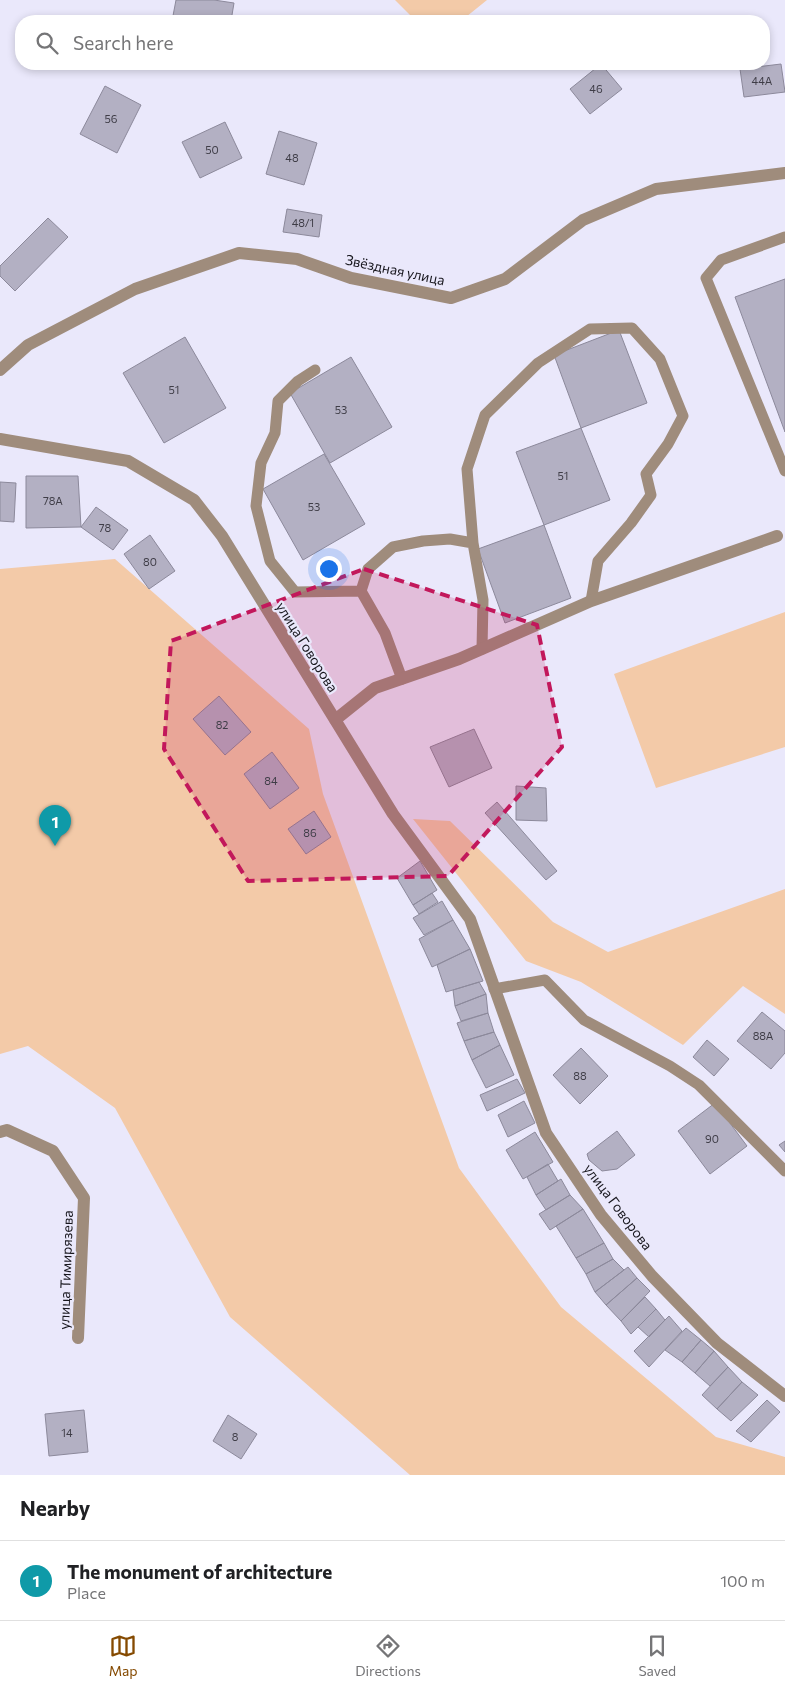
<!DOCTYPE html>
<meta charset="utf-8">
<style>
:root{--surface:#fff;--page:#f6f6f6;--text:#202124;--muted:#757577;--line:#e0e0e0;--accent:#854a01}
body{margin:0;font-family:Commissioner,sans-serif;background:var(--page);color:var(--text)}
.you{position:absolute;left:328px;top:568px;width:18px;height:18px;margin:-12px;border:4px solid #fff;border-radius:50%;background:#1a73e8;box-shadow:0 0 0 8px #1a73e833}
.badge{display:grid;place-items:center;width:32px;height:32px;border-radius:50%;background:var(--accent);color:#fff;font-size:16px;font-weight:700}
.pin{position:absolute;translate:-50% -41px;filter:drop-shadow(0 1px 2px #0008)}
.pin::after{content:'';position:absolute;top:26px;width:18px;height:15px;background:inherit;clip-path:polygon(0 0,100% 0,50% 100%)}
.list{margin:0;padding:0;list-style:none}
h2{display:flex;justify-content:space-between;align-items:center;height:65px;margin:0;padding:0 20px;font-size:21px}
h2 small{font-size:16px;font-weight:400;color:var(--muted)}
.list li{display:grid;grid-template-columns:32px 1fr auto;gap:15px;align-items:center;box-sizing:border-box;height:80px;padding:0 20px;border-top:1px solid var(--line)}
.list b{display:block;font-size:19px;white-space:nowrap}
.list p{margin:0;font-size:16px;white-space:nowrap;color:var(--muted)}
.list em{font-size:16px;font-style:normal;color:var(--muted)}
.icon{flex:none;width:28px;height:28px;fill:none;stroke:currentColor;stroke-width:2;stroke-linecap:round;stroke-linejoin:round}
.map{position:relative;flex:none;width:785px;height:1475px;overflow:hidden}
.search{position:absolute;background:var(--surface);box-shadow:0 2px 8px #0003;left:15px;right:15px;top:15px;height:55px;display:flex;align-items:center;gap:12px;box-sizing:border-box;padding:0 18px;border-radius:20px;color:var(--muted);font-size:19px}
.sheet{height:145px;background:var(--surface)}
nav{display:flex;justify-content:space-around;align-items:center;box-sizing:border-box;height:70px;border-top:1px solid var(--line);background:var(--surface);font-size:14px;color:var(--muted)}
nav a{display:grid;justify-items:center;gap:2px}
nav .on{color:var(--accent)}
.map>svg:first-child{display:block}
.green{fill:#f3caa8}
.building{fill:#b3b0c3;stroke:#8c899b}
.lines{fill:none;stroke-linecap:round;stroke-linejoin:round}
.lane{stroke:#9f8c7c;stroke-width:11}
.street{stroke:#9f8c7c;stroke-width:12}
.marked{fill:#c2185b;fill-opacity:0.2;stroke:#c2185b;stroke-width:4;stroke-dasharray:10 6;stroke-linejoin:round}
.labels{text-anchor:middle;stroke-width:4.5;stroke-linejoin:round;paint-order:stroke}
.number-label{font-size:11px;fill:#3f3d47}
.street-label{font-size:14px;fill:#18171e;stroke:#eae8fb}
</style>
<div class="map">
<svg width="785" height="1475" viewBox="0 0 785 1475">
<rect width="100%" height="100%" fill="#eae8fb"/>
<path class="green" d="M 395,0 L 487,0 L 461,21 L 416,21 Z
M 115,559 L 309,729 L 323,794 L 459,1168 L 561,1307 L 716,1437 L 785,1457 L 785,1475 L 410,1475 L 230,1317 L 115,1108 L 28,1046 L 0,1054 L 0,569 Z
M 785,612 L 785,747 L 656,788 L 614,674 Z
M 413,819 L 450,821 L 553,922 L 608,952 L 785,889 L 785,1014 L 743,986 L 683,1045 L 581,982 L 526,961 Z"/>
<path class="building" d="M 176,0 L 214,0 L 234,3 L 231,21 L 172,21 Z
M 601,64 L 622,89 L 590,114 L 570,89 Z
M 781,64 L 785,92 L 744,97 L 740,69 Z
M 105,86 L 141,105 L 117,153 L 80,134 Z
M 225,122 L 242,158 L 200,178 L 182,142 Z
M 279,131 L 317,143 L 304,185 L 266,174 Z
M 287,209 L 322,215 L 319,237 L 283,232 Z
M 48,218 L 68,237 L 15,291 L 0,276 L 0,266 Z
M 785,279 L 785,432 L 735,297 Z
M 619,330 L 647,403 L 581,428 L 554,355 Z
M 185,337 L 226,408 L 164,443 L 123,373 Z
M 351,357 L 392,427 L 330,463 L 290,393 Z
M 581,428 L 610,500 L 544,525 L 516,452 Z
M 324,454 L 365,524 L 303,560 L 263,489 Z
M 26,476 L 78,476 L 81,527 L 26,528 Z
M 0,482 L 16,483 L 14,522 L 0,521 Z
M 96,507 L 128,530 L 113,550 L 81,527 Z
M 544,525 L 571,598 L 505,623 L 478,549 Z
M 150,535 L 175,571 L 149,589 L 124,554 Z
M 219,696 L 251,732 L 225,755 L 193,719 Z
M 474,729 L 492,768 L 449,787 L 430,747 Z
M 272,752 L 299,788 L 270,809 L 244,774 Z
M 516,786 L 546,788 L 547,821 L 516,820 Z
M 497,802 L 557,871 L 546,880 L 485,813 Z
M 314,811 L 331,837 L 306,854 L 288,829 Z
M 420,861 L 437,890 L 413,905 L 397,878 Z
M 432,893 L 438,902 L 419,914 L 413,905 Z
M 442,901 L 453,920 L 424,935 L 413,918 Z
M 453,920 L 470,949 L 432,967 L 419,939 Z
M 470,949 L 483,981 L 446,992 L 437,965 Z
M 479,982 L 486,994 L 455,1006 L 453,990 Z
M 486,994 L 488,1013 L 461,1021 L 455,1006 Z
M 762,1012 L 785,1031 L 785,1053 L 771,1069 L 737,1041 Z
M 488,1013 L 494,1032 L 464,1041 L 457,1023 Z
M 494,1032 L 500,1045 L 472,1060 L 464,1041 Z
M 707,1040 L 729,1059 L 714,1076 L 693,1057 Z
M 500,1045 L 514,1075 L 486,1088 L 472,1060 Z
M 581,1048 L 608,1076 L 580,1104 L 553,1075 Z
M 517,1079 L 525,1093 L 487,1111 L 480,1095 Z
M 524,1101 L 535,1123 L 508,1137 L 498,1115 Z
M 715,1103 L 747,1146 L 710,1174 L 678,1131 Z
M 617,1131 L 635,1155 L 617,1169 L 602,1171 L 589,1160 L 587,1154 Z
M 535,1132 L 553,1162 L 523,1179 L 506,1150 Z
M 785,1141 L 785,1152 L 779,1145 Z
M 548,1164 L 558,1181 L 536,1195 L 527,1177 Z
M 561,1179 L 570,1195 L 546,1210 L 536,1195 Z
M 570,1195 L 583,1209 L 550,1230 L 539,1214 Z
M 583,1209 L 604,1243 L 576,1258 L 556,1226 Z
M 604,1243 L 613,1259 L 586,1274 L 576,1258 Z
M 613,1259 L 624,1270 L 595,1292 L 586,1274 Z
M 628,1267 L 637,1278 L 606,1305 L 595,1292 Z
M 637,1278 L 650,1291 L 621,1321 L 606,1305 Z
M 645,1297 L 656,1309 L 631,1334 L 621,1321 Z
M 656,1309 L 665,1320 L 649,1337 L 638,1327 Z
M 669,1316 L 682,1331 L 649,1367 L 634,1351 Z
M 686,1328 L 701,1340 L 682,1362 L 665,1350 Z
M 701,1340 L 714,1351 L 695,1373 L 682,1362 Z
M 714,1351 L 728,1367 L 710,1386 L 695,1373 Z
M 728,1367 L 742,1382 L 717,1409 L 702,1395 Z
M 742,1382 L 758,1395 L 731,1421 L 717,1409 Z
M 767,1400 L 780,1412 L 751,1442 L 736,1431 Z
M 84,1410 L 88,1452 L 49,1456 L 45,1414 Z
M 228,1415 L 257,1434 L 241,1459 L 213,1441 Z"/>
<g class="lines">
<path class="lane" d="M 785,237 L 721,260 L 706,278 L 785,471
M 315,370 L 298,381 L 278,401 L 275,433 L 261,463 L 256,506 L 270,561 L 295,592 L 361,591
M 482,649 L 483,600 L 473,543 L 467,469 L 485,415 L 538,363 L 590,329 L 632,328 L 660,359 L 683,416 L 668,444 L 646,474 L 651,495 L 631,523 L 598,561 L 591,601
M 402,679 L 385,633 L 361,591 L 368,569 L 393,547 L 423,541 L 450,539 L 473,543
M 494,989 L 545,980 L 584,1020 L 670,1066 L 699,1085 L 785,1171"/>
<path class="street" d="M 0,370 L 28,345 L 135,289 L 239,253 L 297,259 L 351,278 L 451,298 L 505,279 L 583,220 L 656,189 L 785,173
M 0,439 L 128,461 L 194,500 L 222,536 L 393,814 L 470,919 L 546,1133 L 601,1215 L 652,1276 L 717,1343 L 785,1396
M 335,720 L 375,688 L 459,659 L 591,601 L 777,536
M 0,1132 L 7,1130 L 53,1151 L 84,1198 L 78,1338"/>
</g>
<path class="marked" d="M 364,569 L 537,625 L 562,747 L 448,876 L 248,881 L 164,749 L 171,641 Z"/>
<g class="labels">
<g class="number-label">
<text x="762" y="85">44А</text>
<text x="596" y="93">46</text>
<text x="111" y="123">56</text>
<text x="212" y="154">50</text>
<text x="292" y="162">48</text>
<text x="303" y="227">48/1</text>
<text x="174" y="394">51</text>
<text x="341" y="414">53</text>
<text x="563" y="480">51</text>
<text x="53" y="505">78А</text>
<text x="314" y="511">53</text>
<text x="105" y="532">78</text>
<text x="150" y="566">80</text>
<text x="222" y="729">82</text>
<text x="271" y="785">84</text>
<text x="310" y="837">86</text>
<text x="763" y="1040">88А</text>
<text x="580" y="1080">88</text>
<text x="712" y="1143">90</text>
<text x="67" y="1437">14</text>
<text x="235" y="1441">8</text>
</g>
<g class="street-label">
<text transform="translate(395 270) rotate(12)" y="5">Звёздная улица</text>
<text transform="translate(307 647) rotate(58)" y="5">улица Говорова</text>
<text transform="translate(618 1207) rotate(53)" y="5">улица Говорова</text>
<text transform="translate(66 1270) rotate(-88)" y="5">улица Тимирязева</text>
</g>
</g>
</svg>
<div class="you"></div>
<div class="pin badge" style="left:55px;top:846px;background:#0f9aa8">1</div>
<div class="search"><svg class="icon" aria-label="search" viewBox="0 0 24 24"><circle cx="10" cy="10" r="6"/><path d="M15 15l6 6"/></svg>Search here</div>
</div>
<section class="sheet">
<h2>Nearby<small></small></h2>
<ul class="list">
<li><span class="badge" style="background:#0f9aa8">1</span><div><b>The monument of architecture</b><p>Place</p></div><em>100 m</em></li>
</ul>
</section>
<nav>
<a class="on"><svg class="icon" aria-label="map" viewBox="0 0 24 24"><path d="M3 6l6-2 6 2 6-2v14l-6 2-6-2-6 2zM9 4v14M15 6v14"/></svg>Map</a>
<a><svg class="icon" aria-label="directions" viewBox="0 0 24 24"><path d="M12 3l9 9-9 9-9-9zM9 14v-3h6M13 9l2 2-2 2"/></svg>Directions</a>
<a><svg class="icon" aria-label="saved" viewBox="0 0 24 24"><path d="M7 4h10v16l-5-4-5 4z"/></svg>Saved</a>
</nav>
